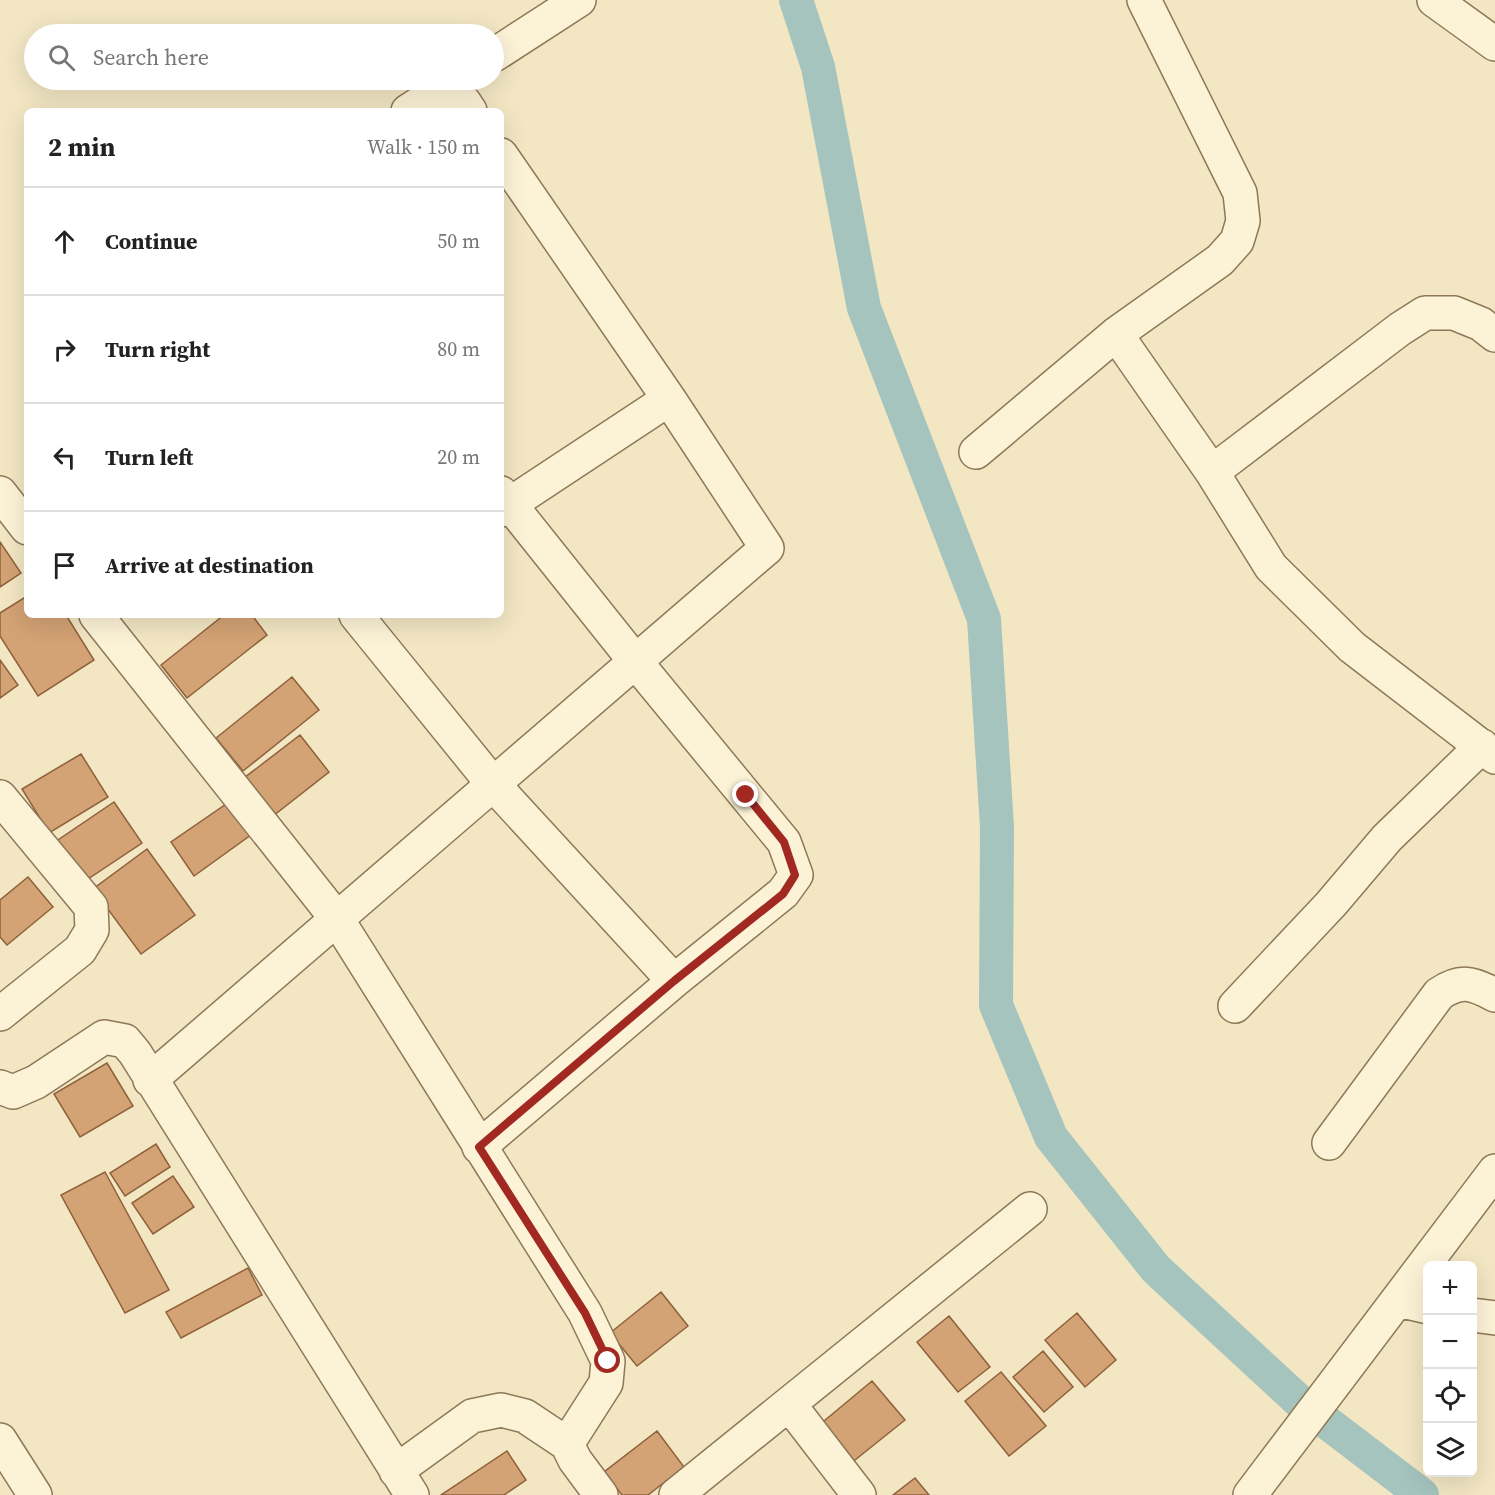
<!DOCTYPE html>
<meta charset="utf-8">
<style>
:root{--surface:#fff;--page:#f6f6f6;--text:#222;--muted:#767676;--line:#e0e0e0}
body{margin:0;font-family:"Source Serif 4",serif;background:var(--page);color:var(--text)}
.controls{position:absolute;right:18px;bottom:18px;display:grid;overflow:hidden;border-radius:9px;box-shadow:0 6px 24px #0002}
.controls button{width:54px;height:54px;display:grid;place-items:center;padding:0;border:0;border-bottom:2px solid var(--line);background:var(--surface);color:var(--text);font:30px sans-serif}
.stop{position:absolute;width:18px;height:18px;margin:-14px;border:4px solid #a22922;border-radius:50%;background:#fff}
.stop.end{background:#a22922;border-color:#fff;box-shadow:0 2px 6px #0008}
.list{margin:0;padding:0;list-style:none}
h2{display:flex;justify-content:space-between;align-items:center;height:78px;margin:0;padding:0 24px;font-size:26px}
h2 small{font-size:20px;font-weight:400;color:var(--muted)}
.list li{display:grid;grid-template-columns:39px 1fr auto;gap:18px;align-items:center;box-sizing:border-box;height:108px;padding:0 24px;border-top:2px solid var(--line)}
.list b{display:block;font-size:22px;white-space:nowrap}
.list em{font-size:20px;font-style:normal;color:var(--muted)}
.icon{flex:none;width:33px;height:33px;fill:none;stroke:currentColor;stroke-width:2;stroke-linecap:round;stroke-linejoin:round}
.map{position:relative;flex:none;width:1495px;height:1495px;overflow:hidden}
.search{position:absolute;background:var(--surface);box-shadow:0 6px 24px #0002;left:24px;top:24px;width:480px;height:66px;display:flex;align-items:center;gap:15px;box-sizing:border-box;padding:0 21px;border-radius:33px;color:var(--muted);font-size:22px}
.panel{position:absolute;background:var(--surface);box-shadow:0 6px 24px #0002;left:24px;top:108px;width:480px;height:510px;border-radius:9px}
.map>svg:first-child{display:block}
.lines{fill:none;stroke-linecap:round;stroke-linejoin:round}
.canal{stroke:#a5c4bd;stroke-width:34}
.building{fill:#d3a275;stroke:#8f613b;stroke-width:1.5}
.street-casing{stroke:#8e7858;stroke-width:36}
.street{stroke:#fcf3d7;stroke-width:33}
.route{stroke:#a22922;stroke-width:8}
</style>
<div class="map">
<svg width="1495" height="1495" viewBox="0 0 1495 1495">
<rect width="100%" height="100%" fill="#f2e6c3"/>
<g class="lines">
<path class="canal" d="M 796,0 L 818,67 L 864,308 L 984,619 L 997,827 L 996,1005 L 1051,1137 L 1156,1269 L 1300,1402 L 1422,1495"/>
</g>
<path class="building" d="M 0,542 L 21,573 L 0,587 Z
M 27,596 L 27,615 L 66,615 L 94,660 L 38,696 L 0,636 L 0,613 Z
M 224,615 L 252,615 L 267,635 L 187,698 L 161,665 Z
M 0,660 L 18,685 L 0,698 Z
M 292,677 L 319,710 L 243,771 L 216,738 Z
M 300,735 L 329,772 L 273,816 L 244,778 Z
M 81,754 L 108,797 L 49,833 L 22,789 Z
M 232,800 L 255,832 L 194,876 L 171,842 Z
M 114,802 L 142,843 L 85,881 L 58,840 Z
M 147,849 L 195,915 L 141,954 L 93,889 Z
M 28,877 L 53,907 L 7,945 L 0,937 L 0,900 Z
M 107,1063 L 133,1106 L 80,1137 L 54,1094 Z
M 156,1144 L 170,1167 L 125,1196 L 110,1173 Z
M 105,1172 L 169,1290 L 125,1313 L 61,1195 Z
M 173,1176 L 194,1207 L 153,1234 L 132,1203 Z
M 248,1268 L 262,1295 L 181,1338 L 166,1312 Z
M 661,1292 L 688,1326 L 637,1366 L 610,1333 Z
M 1077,1313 L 1116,1360 L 1085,1387 L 1045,1340 Z
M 949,1316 L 990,1367 L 958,1392 L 917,1342 Z
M 1043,1351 L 1073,1387 L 1044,1412 L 1013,1377 Z
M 1001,1372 L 1046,1426 L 1009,1456 L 965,1401 Z
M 872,1381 L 905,1420 L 850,1464 L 818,1426 Z
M 657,1431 L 684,1467 L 648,1495 L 622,1495 L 604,1472 Z
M 507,1451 L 526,1480 L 504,1495 L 441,1495 Z
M 915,1478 L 929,1495 L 893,1495 Z"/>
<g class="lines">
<g class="street-casing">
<path id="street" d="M 1434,0 L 1495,44
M 494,55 L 579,0
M 440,90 L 464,102 L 470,111
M 408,111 L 456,80
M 1116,334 L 1212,472 L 1271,567 L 1352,647 L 1495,757
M 976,452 L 1116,334 L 1220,260 L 1237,241 L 1243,221 L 1240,193 L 1144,0
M 1212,472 L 1400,329 L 1425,313 L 1454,313 L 1481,324 L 1495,335
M 0,493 L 27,528
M 501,510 L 669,399
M 96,615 L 337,919 L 585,1313 L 608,1361 L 606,1383 L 567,1444 L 575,1460 L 601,1495
M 356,615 L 493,784 L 674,981
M 0,797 L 91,907 L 92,930 L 80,950 L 0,1014
M 1235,1006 L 1331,904 L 1387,838 L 1482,746
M 150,1080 L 767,548 L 669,399 L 501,155
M 0,1087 L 13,1092 L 36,1082 L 104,1037 L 125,1041 L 135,1053 L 412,1495
M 1329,1143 L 1439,994 C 1461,979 1472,983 1495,995
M 479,1147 L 674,981 L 783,893 L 796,875 L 784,842 L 635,661 L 501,493
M 1398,1300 L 1428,1307
M 1472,1315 L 1495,1318
M 789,1404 L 859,1495
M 0,1440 L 35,1495
M 396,1471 L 472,1416 L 501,1410 L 525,1416 L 567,1444
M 676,1495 L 1030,1209
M 1250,1495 L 1495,1171"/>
</g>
<use href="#street" class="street"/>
</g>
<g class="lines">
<path class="route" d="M 608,1361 L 585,1313 L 479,1147 L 674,981 L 783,894 L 795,875 L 784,842 L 746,795"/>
</g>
</svg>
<div class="controls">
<button>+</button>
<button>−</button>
<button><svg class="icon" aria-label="locate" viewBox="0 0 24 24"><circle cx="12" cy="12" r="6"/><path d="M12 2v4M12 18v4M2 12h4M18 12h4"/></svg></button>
<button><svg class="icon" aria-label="layers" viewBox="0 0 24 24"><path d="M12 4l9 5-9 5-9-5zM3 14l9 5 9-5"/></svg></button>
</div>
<div class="stop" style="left:608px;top:1361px"></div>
<div class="stop end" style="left:746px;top:795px"></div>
<div class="search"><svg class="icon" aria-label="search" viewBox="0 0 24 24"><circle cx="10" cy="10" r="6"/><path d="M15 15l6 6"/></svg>Search here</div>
<section class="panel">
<h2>2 min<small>Walk · 150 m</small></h2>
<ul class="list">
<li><svg class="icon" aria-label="ahead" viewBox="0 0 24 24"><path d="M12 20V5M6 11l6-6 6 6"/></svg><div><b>Continue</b></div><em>50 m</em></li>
<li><svg class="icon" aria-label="right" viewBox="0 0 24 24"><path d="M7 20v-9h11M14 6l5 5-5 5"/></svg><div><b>Turn right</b></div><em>80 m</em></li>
<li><svg class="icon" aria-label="left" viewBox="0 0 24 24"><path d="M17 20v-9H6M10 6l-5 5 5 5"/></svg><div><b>Turn left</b></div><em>20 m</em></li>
<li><svg class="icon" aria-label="arrive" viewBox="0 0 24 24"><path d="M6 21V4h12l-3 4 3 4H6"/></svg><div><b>Arrive at destination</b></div></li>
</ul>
</section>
</div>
